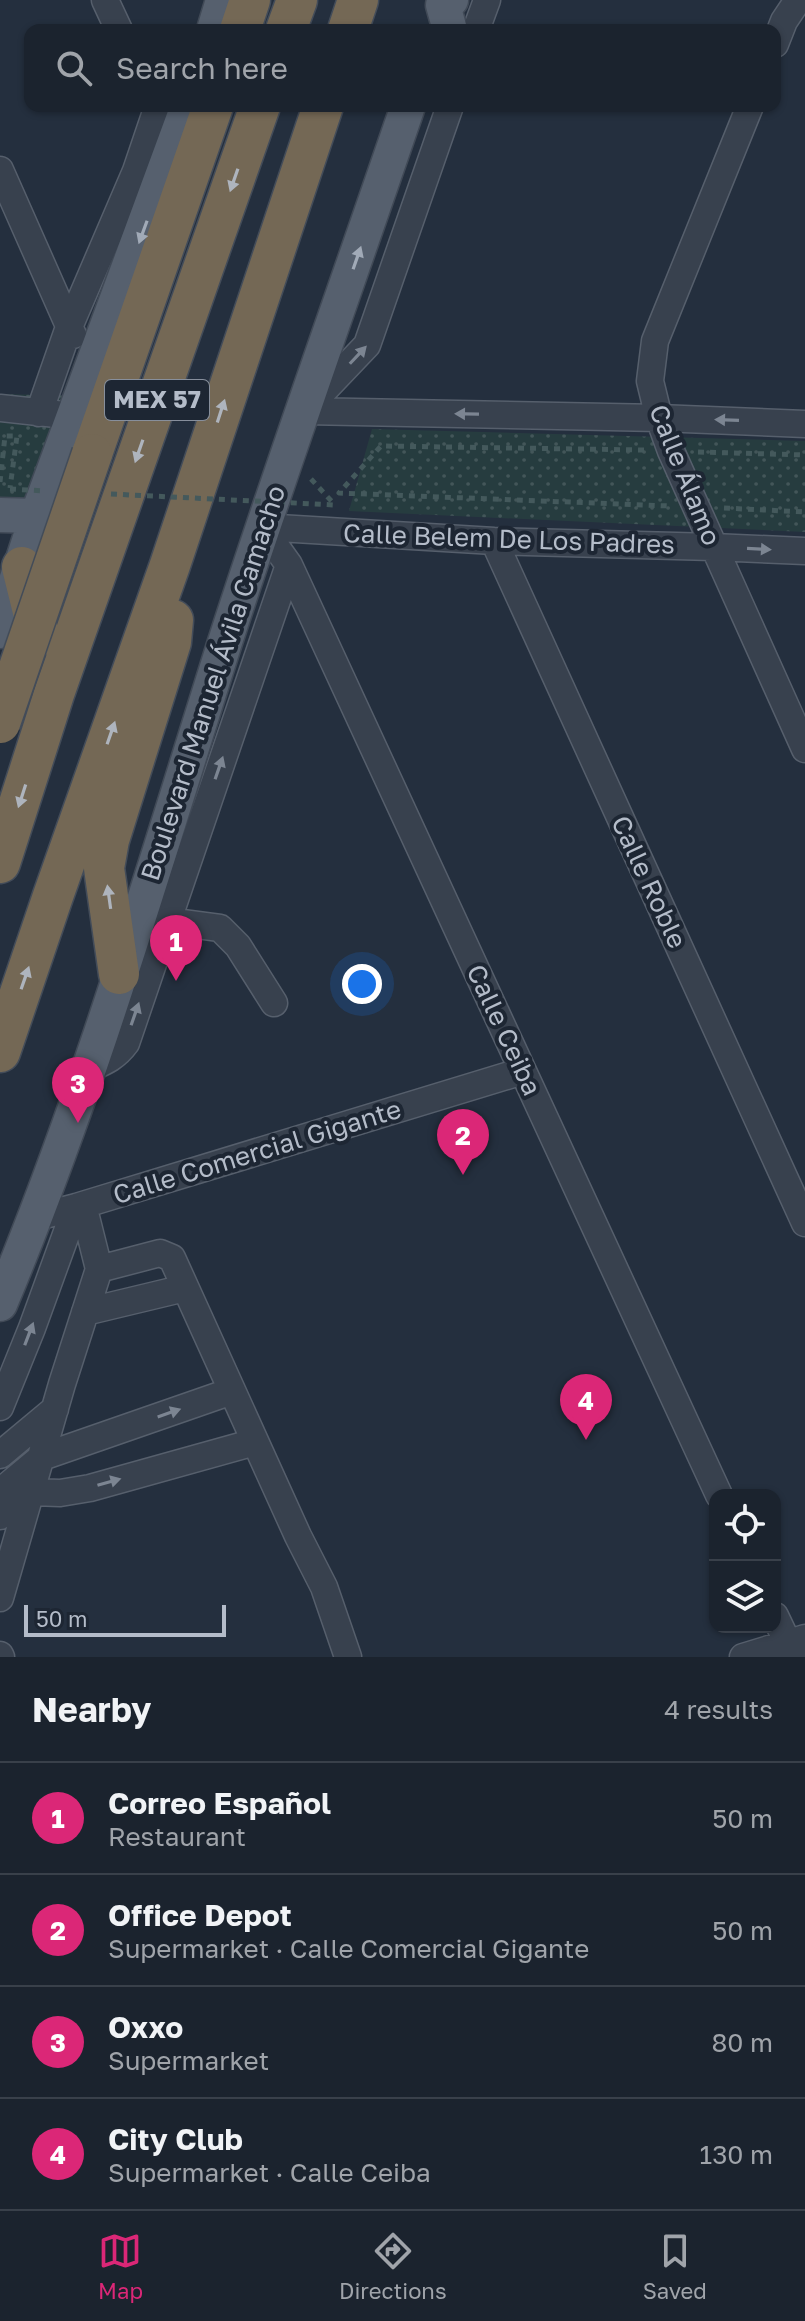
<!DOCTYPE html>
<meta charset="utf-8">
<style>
:root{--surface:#1b232e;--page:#242b36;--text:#f1f3f6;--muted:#a0a4aa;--line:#39404a;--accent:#db2777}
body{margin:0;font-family:"Golos Text",sans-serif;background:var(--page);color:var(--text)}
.controls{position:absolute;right:24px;bottom:24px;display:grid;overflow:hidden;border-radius:16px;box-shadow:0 2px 6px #0004}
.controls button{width:72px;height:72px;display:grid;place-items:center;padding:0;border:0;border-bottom:2px solid var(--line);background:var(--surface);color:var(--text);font:40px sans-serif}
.scale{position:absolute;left:24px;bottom:20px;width:202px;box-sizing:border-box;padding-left:8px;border:4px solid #b4bcc9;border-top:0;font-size:22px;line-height:28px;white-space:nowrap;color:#b4bcc9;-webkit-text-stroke:6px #1d2633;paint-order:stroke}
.you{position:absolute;left:362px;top:984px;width:28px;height:28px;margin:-20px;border:6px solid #fff;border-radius:50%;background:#1a73e8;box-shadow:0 0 0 12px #1a73e833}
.badge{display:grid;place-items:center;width:52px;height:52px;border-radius:50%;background:var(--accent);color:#fff;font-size:26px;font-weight:700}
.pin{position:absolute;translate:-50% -66px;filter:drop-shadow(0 2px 4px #0008)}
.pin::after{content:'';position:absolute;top:42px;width:28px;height:24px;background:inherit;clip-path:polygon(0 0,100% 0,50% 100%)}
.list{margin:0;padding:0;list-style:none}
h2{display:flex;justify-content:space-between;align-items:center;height:104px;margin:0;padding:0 32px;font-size:34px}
h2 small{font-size:26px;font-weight:400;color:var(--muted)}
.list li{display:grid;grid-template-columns:52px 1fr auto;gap:24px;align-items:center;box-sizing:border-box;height:112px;padding:0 32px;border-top:2px solid var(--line)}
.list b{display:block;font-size:30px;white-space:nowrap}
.list p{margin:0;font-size:26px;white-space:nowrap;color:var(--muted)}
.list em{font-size:26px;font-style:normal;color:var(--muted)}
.icon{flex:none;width:44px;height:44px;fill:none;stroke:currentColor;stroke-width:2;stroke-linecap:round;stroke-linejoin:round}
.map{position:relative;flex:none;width:805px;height:1657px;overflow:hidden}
.search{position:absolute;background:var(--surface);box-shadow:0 2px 6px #0004;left:24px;right:24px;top:24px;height:88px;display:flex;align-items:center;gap:20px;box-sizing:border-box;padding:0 28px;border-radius:16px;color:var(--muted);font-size:30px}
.sheet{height:552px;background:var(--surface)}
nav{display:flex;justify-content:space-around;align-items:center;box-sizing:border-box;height:112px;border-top:2px solid var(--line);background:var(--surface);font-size:22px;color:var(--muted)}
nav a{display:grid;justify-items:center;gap:4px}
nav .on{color:var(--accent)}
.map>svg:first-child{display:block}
.park{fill:url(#park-dots)}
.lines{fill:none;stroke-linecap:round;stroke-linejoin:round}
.minor-casing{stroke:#565f6c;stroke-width:29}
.major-casing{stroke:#414a57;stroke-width:37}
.highway-casing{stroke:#434c59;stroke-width:43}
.path{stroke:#44595c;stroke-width:5;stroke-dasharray:6 6;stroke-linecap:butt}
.minor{stroke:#38414e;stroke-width:26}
.major{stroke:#56606e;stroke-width:34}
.highway{stroke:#746855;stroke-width:40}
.highway-bridge-casing{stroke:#434c59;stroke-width:43;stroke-linecap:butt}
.path-bridge{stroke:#44595c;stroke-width:5;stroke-dasharray:6 6;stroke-linecap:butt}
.highway-bridge{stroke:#746855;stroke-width:40}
.oneway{fill:#aeb4bd}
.oneway2{fill:#a1aab7}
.oneway3{fill:#7c8592}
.labels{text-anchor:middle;stroke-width:8;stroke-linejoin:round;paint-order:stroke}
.shield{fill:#1d2633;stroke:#878f9c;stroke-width:2}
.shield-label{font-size:24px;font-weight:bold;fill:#b4bcc9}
.street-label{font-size:26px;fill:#b4bcc9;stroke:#1d2633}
</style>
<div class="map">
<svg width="805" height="1657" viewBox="0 0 805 1657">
<defs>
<pattern id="park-dots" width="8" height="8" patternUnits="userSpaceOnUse" patternTransform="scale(2)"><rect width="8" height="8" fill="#263c3f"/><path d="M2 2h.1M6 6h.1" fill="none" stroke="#435659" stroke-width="1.8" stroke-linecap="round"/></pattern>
</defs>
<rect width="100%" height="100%" fill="#242f3e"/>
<path class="park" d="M 0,394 L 82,396 L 37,516 L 0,514 Z
M 372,429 L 805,441 L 805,532 L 349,511 Z"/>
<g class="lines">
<g class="minor-casing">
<path id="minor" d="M 105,0 L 119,30
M 476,30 L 487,0
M 775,44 L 784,21 L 798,0
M 750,106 L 655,341 L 650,381 L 659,418 L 671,451 L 805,749
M 0,170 L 73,335
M 0,408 L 56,414
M 307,408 L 367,345 L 450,106
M 304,411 L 659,418 L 805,424
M 39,413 L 69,327 L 136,171 L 158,106
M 262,527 L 494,541 L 713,547 L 805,551
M 494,541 L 805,1223
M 289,565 L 719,1495
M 167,921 L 220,928 L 238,946 L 274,1003
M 88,1069 C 104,1062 115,1058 126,1043 L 289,565 L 262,527
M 37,1217 L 76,1207 L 523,1071
M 99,1269 L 160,1253 L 172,1258 L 298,1536 L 324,1587 L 348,1657
M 85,1312 L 185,1288
M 0,1407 L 32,1328 L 76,1207
M 0,1455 L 55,1409
M 0,1492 L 42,1457 L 232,1391
M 0,1516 L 32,1492 L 60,1493 L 90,1488 L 255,1442
M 0,1598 L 62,1384 L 99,1269 L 83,1205
M 775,1616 L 794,1656
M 0,1655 L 1,1657
M 743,1657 L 805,1638"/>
</g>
<g class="major-casing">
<path id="major" d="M 214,30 L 223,0
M 450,30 L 443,5 L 451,0
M 0,515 L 37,516
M 0,631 L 37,516 L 188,106
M 0,1304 C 90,1089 155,864 225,642 C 283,462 347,285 408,106"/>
</g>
<g class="highway-casing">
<path id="highway" d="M 240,30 L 250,0
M 286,30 L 297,0
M 348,30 L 358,0
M 92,454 L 213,106
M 22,567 L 39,636
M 0,863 L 54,694 L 260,106
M 119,974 L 104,868 L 109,840 L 171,642 L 173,620
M 0,1052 L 53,896 L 170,565 L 323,106"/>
</g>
<path class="path" d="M 644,450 L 381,446 L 339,493 L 670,506
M 698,452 L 805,455
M 311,479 L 335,505
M 0,482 L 5,436 L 17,436 L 10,488
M 724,508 L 805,512"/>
<use href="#minor" class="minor"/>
<use href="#major" class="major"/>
<use href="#highway" class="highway"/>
<g class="highway-bridge-casing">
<path id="highway-bridge" d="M 0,723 L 92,454"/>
</g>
<path class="path-bridge" d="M 10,489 L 45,491
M 111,494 L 335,505"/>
<use href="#highway-bridge" class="highway-bridge"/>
</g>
<defs><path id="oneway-solid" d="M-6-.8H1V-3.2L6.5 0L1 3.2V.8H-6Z" transform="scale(2)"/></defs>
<g class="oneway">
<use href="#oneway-solid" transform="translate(234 180) rotate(109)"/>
<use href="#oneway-solid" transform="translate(221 411) rotate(-72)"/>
<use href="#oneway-solid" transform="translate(139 451) rotate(109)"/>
<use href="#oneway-solid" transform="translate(111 733) rotate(-71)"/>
<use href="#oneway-solid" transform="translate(22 796) rotate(108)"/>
<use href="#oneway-solid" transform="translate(109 897) rotate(-98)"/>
<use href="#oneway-solid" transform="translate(25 978) rotate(-71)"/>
</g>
<g class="oneway2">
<use href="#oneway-solid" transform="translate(143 232) rotate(110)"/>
<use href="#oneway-solid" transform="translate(357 258) rotate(-71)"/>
</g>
<g class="oneway3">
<use href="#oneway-solid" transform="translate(358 355) rotate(-47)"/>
<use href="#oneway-solid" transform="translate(467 414) rotate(-179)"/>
<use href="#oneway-solid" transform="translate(727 420) rotate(-178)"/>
<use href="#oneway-solid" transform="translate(759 549) rotate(3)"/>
<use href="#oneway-solid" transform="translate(219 768) rotate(-71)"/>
<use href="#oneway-solid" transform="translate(135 1014) rotate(-71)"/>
<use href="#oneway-solid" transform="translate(29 1334) rotate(-69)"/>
<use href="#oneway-solid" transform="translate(169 1413) rotate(-19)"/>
<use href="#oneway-solid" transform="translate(109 1482) rotate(-16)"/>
</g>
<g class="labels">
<rect class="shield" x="105" y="380" width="104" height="40" rx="6"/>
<g class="shield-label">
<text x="157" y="408">MEX 57</text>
</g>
<g class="street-label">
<text transform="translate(685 475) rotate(68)" y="9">Calle Álamo</text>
<text transform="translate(509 539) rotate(2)" y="9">Calle Belem De Los Padres</text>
<text transform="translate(213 683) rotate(-72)" y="9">Boulevard Manuel Ávila Camacho</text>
<text transform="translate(649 882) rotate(65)" y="9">Calle Roble</text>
<text transform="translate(504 1030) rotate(65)" y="9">Calle Ceiba</text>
<text transform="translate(257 1152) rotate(-17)" y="9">Calle Comercial Gigante</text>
</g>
</g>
</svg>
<div class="controls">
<button><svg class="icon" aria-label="locate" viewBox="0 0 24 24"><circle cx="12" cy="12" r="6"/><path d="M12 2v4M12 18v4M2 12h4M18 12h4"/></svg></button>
<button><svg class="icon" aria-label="layers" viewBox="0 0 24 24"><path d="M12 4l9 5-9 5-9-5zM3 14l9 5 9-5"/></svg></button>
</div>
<div class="scale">50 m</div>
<div class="you"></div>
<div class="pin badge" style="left:176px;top:981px">1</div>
<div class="pin badge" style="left:463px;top:1175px">2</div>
<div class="pin badge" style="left:78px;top:1123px">3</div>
<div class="pin badge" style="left:586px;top:1440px">4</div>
<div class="search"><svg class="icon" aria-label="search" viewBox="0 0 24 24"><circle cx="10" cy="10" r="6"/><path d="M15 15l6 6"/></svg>Search here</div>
</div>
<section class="sheet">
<h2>Nearby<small>4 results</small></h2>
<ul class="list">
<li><span class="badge">1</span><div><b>Correo Español</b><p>Restaurant</p></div><em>50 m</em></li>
<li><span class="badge">2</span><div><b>Office Depot</b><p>Supermarket · Calle Comercial Gigante</p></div><em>50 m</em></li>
<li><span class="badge">3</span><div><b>Oxxo</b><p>Supermarket</p></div><em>80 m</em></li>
<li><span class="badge">4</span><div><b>City Club</b><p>Supermarket · Calle Ceiba</p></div><em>130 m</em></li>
</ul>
</section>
<nav>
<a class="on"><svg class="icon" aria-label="map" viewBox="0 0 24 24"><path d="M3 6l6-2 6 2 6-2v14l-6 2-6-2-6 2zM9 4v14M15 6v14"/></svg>Map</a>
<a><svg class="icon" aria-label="directions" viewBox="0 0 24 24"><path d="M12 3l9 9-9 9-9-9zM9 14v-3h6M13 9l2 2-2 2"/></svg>Directions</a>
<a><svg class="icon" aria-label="saved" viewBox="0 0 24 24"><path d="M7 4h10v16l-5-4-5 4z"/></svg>Saved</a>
</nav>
